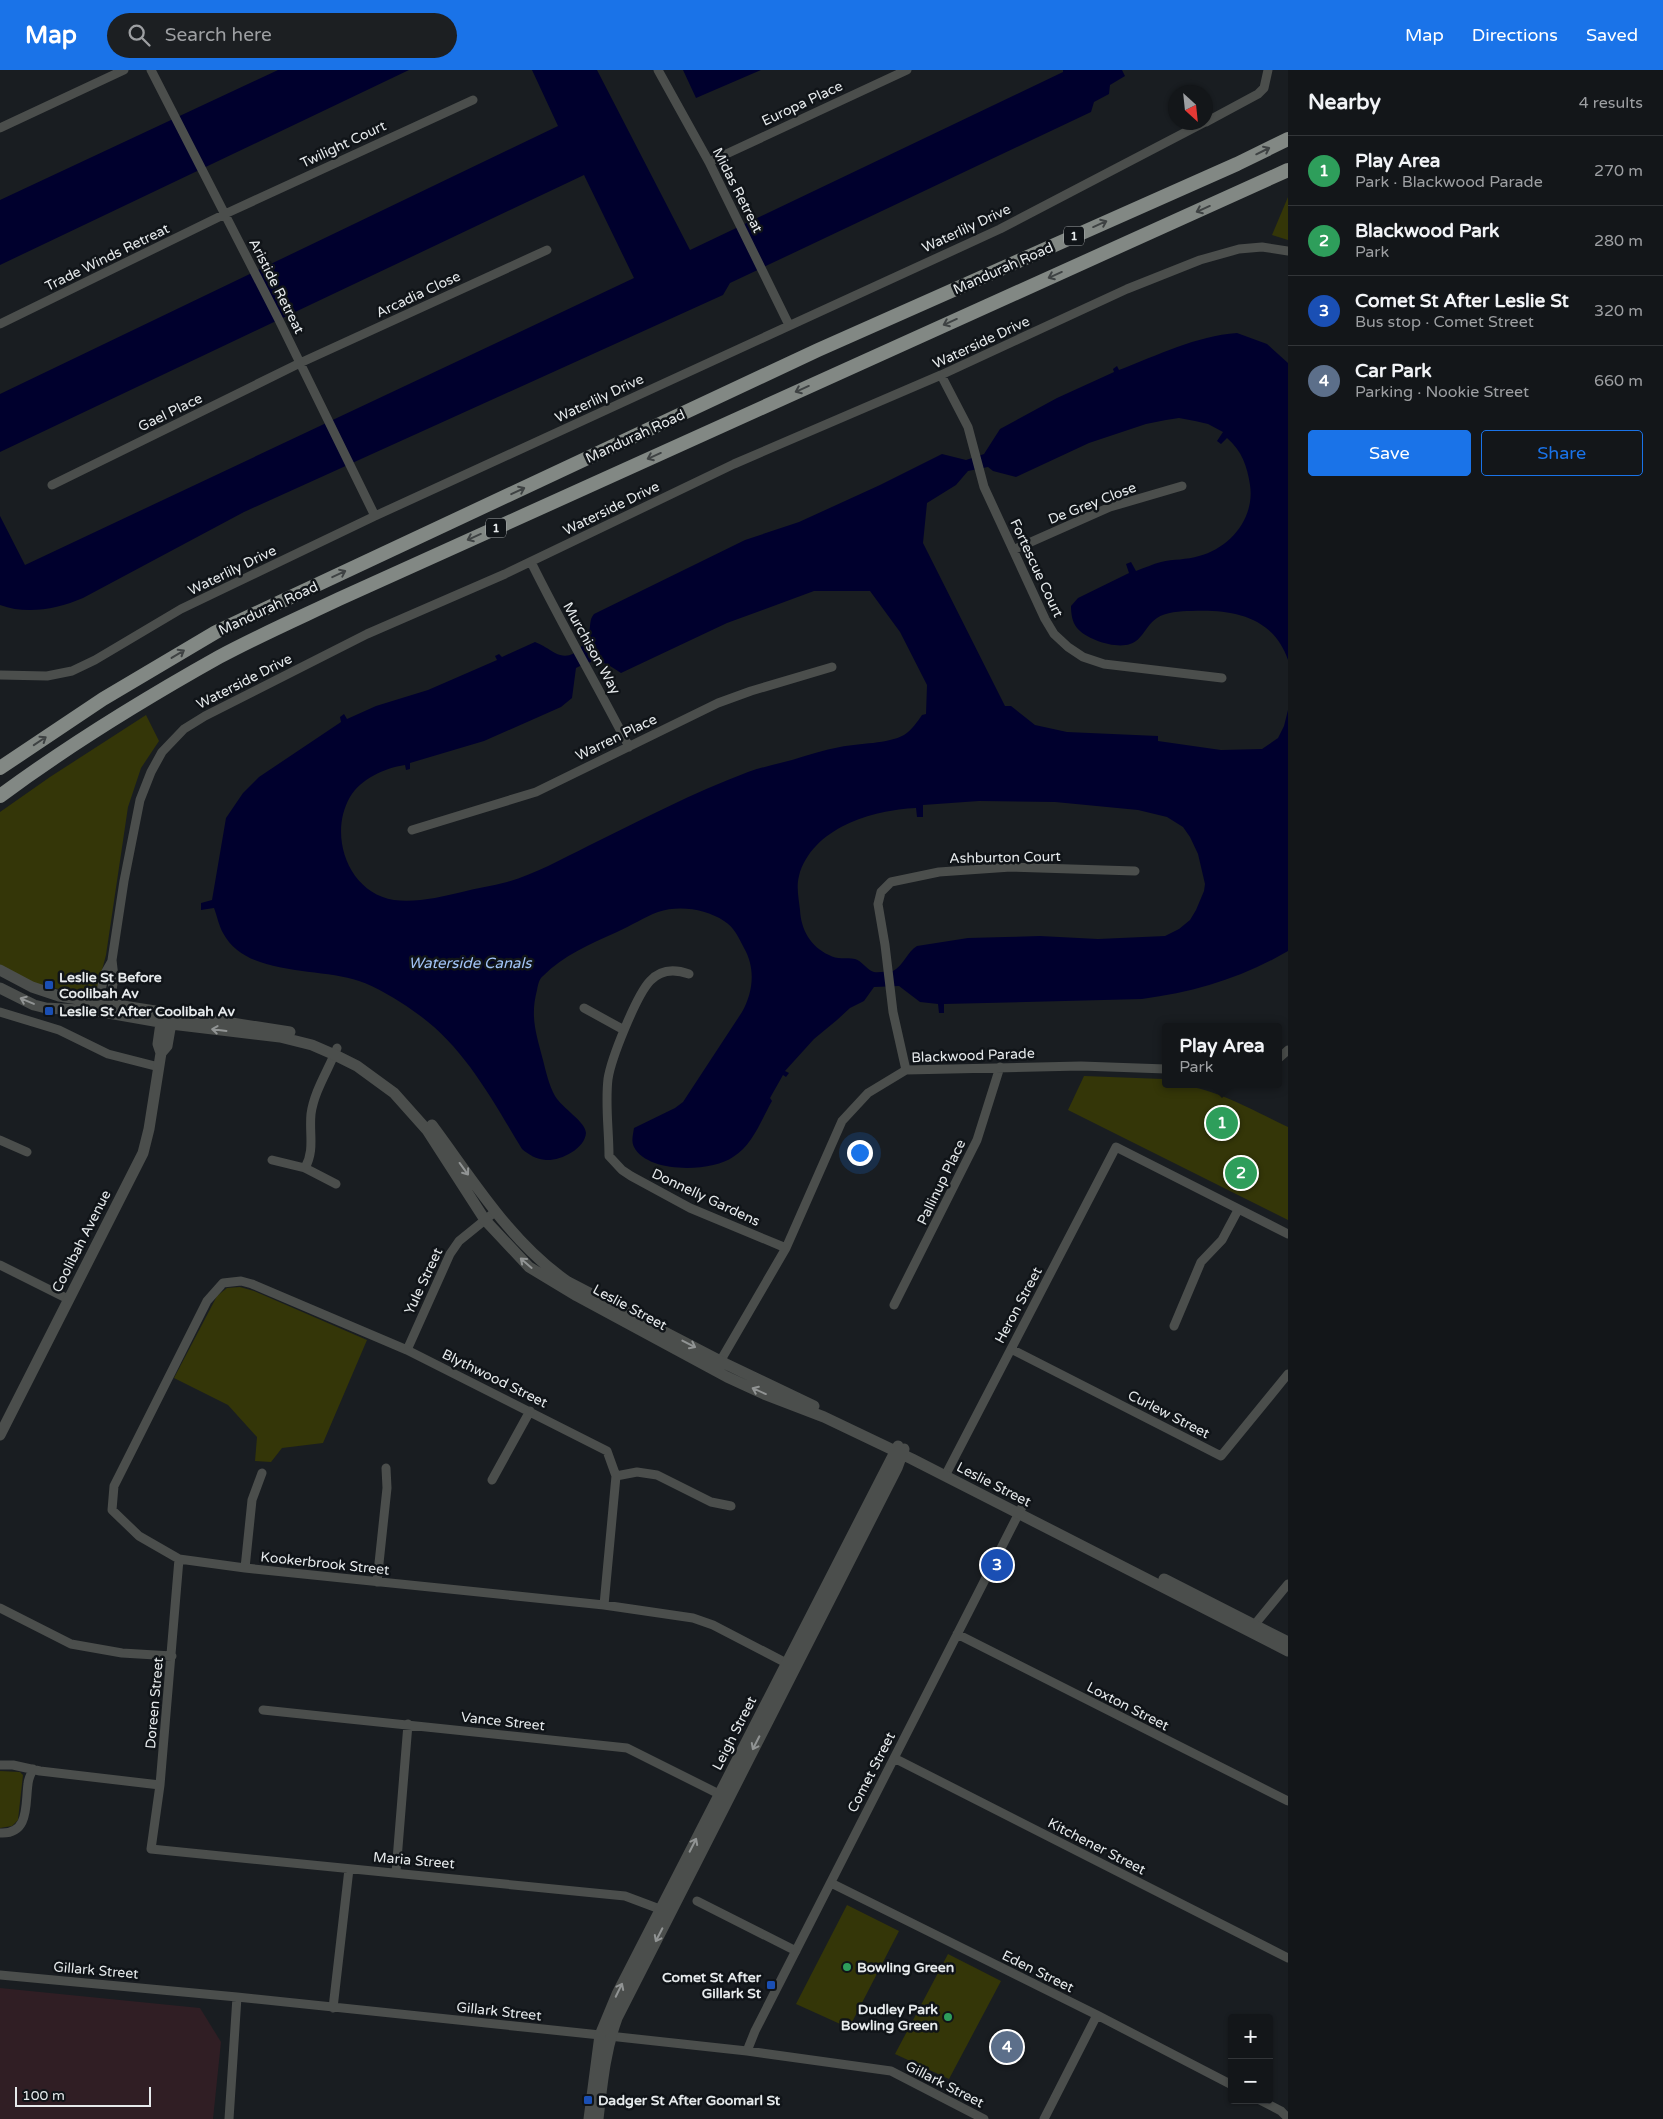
<!DOCTYPE html>
<meta charset="utf-8">
<style>
:root{--surface:#131619;--page:#1c1f22;--text:#f1f3f6;--muted:#9d9fa2;--line:#323538;--accent:#1a73e8}
body{margin:0;font-family:"Varela Round",sans-serif;background:var(--page);color:var(--text)}
.controls{position:absolute;right:15px;bottom:15px;display:grid;overflow:hidden;border-radius:5px;box-shadow:0 1px 4px #0004}
.controls button{width:45px;height:45px;display:grid;place-items:center;padding:0;border:0;border-bottom:1px solid var(--line);background:var(--surface);color:var(--text);font:25px sans-serif}
.compass{position:absolute;left:1168px;top:15px;width:45px;height:45px;border-radius:50%;background:var(--surface);box-shadow:0 1px 4px #0004;rotate:153deg}
.scale{position:absolute;left:15px;bottom:12px;width:136px;box-sizing:border-box;padding-left:5px;border:2px solid #e6eaec;border-top:0;font-size:14px;line-height:18px;white-space:nowrap;color:#e6eaec;-webkit-text-stroke:4px #101418;paint-order:stroke}
.you{position:absolute;left:859px;top:1082px;width:18px;height:18px;margin:-12px;border:4px solid #fff;border-radius:50%;background:#1a73e8;box-shadow:0 0 0 8px #1a73e833}
.badge{display:grid;place-items:center;width:32px;height:32px;border-radius:50%;background:var(--accent);color:#fff;font-size:16px;font-weight:700}
.pin{position:absolute;translate:-50% -50%;border:2px solid #fff;box-shadow:0 1px 5px #0006}
.popup{position:absolute;left:1162px;top:953px;width:120px;height:65px;box-sizing:border-box;display:grid;place-content:center;border-radius:5px;background:var(--surface);filter:drop-shadow(0 1px 4px #0005);font-size:16px;white-space:nowrap;color:var(--muted)}
.popup b{font-size:19px;color:var(--text)}
.popup::after{content:'';position:absolute;left:50%;top:100%;margin-left:-10px;border:10px solid transparent;border-top-color:var(--surface)}
.list{margin:0;padding:0;list-style:none}
h2{display:flex;justify-content:space-between;align-items:center;height:65px;margin:0;padding:0 20px;font-size:21px}
h2 small{font-size:16px;font-weight:400;color:var(--muted)}
.list li{display:grid;grid-template-columns:32px 1fr auto;gap:15px;align-items:center;box-sizing:border-box;height:70px;padding:0 20px;border-top:1px solid var(--line)}
.list b{display:block;font-size:19px;white-space:nowrap}
.list p{margin:0;font-size:16px;white-space:nowrap;color:var(--muted)}
.list em{font-size:16px;font-style:normal;color:var(--muted)}
.actions{display:flex;gap:10px;padding:15px 20px}
.actions a{flex:1;padding:11px 0;border:1px solid var(--accent);border-radius:5px;text-align:center;font-size:18px;color:var(--accent)}
.actions .main{background:var(--accent);color:#fff}
.icon{flex:none;width:28px;height:28px;fill:none;stroke:currentColor;stroke-width:2;stroke-linecap:round;stroke-linejoin:round}
.map{position:relative;flex:none;width:1288px;height:2049px;overflow:hidden}
header{display:flex;align-items:center;gap:30px;box-sizing:border-box;height:70px;padding:0 25px;background:var(--accent);color:#fff}
header strong{font-size:24px}
nav{display:flex;gap:28px;margin-inline-start:auto;font-size:18px}
.search{width:350px;height:45px;background:var(--page);display:flex;align-items:center;gap:12px;box-sizing:border-box;padding:0 18px;border-radius:28px;color:var(--muted);font-size:19px}
main{display:flex}
aside{flex:1;background:var(--surface)}
.map>svg:first-child{display:block}
.education{fill:#301e24}
.green{fill:#343608}
.water{fill:#00002d;fill-rule:evenodd}
.lines{fill:none;stroke-linecap:round;stroke-linejoin:round}
.minor{stroke:#4b4e4c;stroke-width:9}
.tertiary{stroke:#4b4e4c;stroke-width:11}
.trunk{stroke:#828884;stroke-width:14}
.oneway{stroke:#3e4243}
.oneway2{stroke:#919494}
.transit-dot{fill:#1a4fb4;stroke:#101418;stroke-width:2}
.leisure-dot{fill:#2e9e5b;stroke:#101418;stroke-width:2}
.labels{text-anchor:middle;stroke-width:5;stroke-linejoin:round;paint-order:stroke}
.shield{fill:#101418;stroke:#a6aaac;stroke-width:1}
.shield-label{font-size:12px;font-weight:bold;fill:#e6eaec}
.street-label{font-size:14px;fill:#e6eaec;stroke:#101418}
.poi-label{font-size:14px;font-weight:bold;fill:#e6eaec;stroke:#101418;text-anchor:start}
.water-label{font-size:15px;font-style:italic;fill:#a2c4f6;stroke:#101418}
</style>
<header>
<strong>Map</strong>
<div class="search"><svg class="icon" aria-label="search" viewBox="0 0 24 24"><circle cx="10" cy="10" r="6"/><path d="M15 15l6 6"/></svg>Search here</div>
<nav><a>Map</a><a>Directions</a><a>Saved</a></nav>
</header>
<main>
<div class="map">
<svg width="1288" height="2049" viewBox="0 0 1288 2049">
<rect width="100%" height="100%" fill="#191d21"/>
<path class="education" d="M 0,1918 L 200,1938 L 221,1972 L 213,2049 L 0,2049 Z"/>
<path class="green" d="M 1288,127 L 1288,170 L 1272,165 Z
M 146,645 L 159,671 L 141,698 L 128,737 L 106,885 L 96,923 L 85,925 L 32,913 L 0,895 L 0,742 L 50,707 Z
M 1084,1006 L 1163,1009 L 1166,1010 L 1166,1014 C 1209,1014 1250,1039 1288,1057 L 1288,1150 L 1068,1040 Z
M 240,1217 L 254,1221 L 367,1270 L 323,1373 L 282,1378 L 271,1392 L 255,1391 L 257,1367 L 228,1335 L 174,1308 L 217,1226 L 227,1218 Z
M 0,1701 L 20,1702 L 23,1705 L 18,1750 L 12,1756 L 0,1758 Z
M 847,1835 L 899,1861 L 849,1958 L 796,1934 Z
M 948,1884 L 1001,1911 L 949,2009 L 895,1984 Z"/>
<path class="water" d="M 278,0 L 409,0 L 0,195 L 0,130 Z
M 532,0 L 597,0 L 690,180 L 1063,2 L 1063,0 L 1122,0 L 1125,6 L 1110,15 L 1109,24 L 1094,32 L 1091,42 L 730,213 L 723,225 L 244,442 L 83,528 C 57,539 27,545 0,535 L 0,446 L 25,495 L 634,208 L 584,105 L 0,382 L 0,324 L 558,56 Z
M 683,0 L 761,0 L 696,28 Z
M 1237,263 L 1267,274 L 1288,293 L 1288,590 C 1273,546 1232,539 1191,541 C 1181,541 1165,542 1157,548 C 1146,555 1142,571 1130,574 C 1116,579 1087,570 1077,558 C 1072,552 1071,543 1071,536 L 1078,528 L 1129,503 L 1126,494 L 1131,492 L 1136,501 C 1144,498 1153,494 1161,492 C 1173,489 1187,490 1199,486 C 1230,478 1255,448 1250,415 C 1247,396 1242,381 1227,368 L 1221,374 L 1217,371 L 1223,362 L 1208,354 L 1195,351 L 1179,348 L 1166,350 L 1146,354 L 1089,373 L 1016,407 L 993,401 L 988,397 L 968,401 L 956,415 L 927,433 L 923,473 L 1005,636 L 1011,636 L 1035,655 L 1067,662 L 1158,666 L 1158,671 L 1221,680 L 1262,679 L 1278,668 L 1284,656 L 1288,640 L 1288,881 C 1242,908 1195,922 1142,929 L 944,934 L 944,943 L 939,943 L 938,934 L 920,932 L 899,916 L 874,917 L 864,931 L 850,938 L 837,950 L 814,969 L 785,1001 L 789,1003 L 786,1007 L 783,1005 L 770,1028 L 772,1031 C 761,1050 753,1075 733,1087 C 712,1102 648,1104 634,1077 C 631,1071 633,1065 634,1058 L 675,1038 L 683,1032 L 742,942 C 753,922 756,899 744,878 C 739,868 734,857 724,851 C 706,839 679,835 658,842 C 644,847 631,856 617,862 C 590,874 564,885 543,906 C 539,909 538,915 537,920 C 530,947 536,963 543,990 C 546,1002 549,1015 555,1026 C 562,1038 586,1052 586,1063 C 585,1079 560,1091 546,1090 C 536,1089 529,1085 522,1079 C 491,1028 463,974 412,940 C 398,930 375,916 359,911 C 318,897 246,907 223,863 C 219,856 217,846 214,838 L 201,840 L 201,833 L 212,830 L 226,748 L 243,723 L 259,707 L 341,652 L 340,647 L 344,644 L 347,649 L 376,636 L 428,620 L 497,590 L 495,586 L 499,584 L 502,587 L 535,572 C 543,575 548,579 555,583 C 572,592 584,577 589,562 C 591,555 589,550 594,544 L 745,470 L 799,452 L 880,415 L 942,384 L 966,390 L 984,384 L 1000,359 L 1057,328 L 1114,302 L 1113,299 L 1117,296 L 1119,300 C 1158,285 1196,266 1237,263 ZM 814,521 L 870,521 L 900,562 L 927,615 L 926,644 L 922,645 C 917,652 912,660 904,665 C 888,674 859,673 840,677 C 824,680 808,685 792,690 C 777,694 762,697 748,702 C 692,723 641,750 588,776 C 562,789 535,804 507,812 C 492,816 477,818 462,822 C 441,827 416,833 394,830 C 348,823 328,765 350,727 C 361,709 384,698 405,695 L 406,700 L 410,699 L 410,693 L 484,671 L 561,637 L 572,628 L 576,598 C 597,587 603,591 621,603 L 727,553 ZM 979,731 L 1055,732 L 1138,740 L 1167,747 L 1183,757 L 1190,767 L 1198,784 L 1205,814 L 1204,821 L 1196,840 L 1190,850 L 1179,859 L 1165,866 L 1098,869 L 1040,866 L 1005,867 L 968,868 L 917,876 C 907,882 904,895 893,901 C 887,901 879,903 874,902 C 867,900 862,891 855,889 C 846,887 837,890 829,885 C 811,877 801,860 800,840 C 799,830 796,817 799,806 C 812,758 872,740 916,738 L 917,747 L 923,747 L 923,735 Z"/>
<g class="lines">
<path class="minor" d="M 151,0 L 279,250 L 375,446
M 658,0 L 709,92 L 789,255
M 1206,52 L 1258,24 L 1264,18 L 1268,0
M 0,58 L 124,0
M 709,92 L 907,0
M 0,254 L 225,144 L 473,30
M 941,305 L 968,357 L 984,417 L 1045,549 L 1054,564 L 1068,577 L 1083,587 L 1104,594 L 1222,608
M 52,415 L 300,293 L 547,180
M 1013,480 L 1110,437 L 1182,416
M 531,492 C 562,555 597,615 629,677
M 0,605 L 47,606 L 72,601 L 95,590 L 181,539 L 375,446 L 1000,159 L 1205,52
M 412,760 L 536,722 L 718,633 L 751,621 L 832,597
M 689,904 C 675,899 661,899 650,911 C 636,926 611,989 608,1009 C 605,1034 609,1061 609,1086 L 622,1100 L 631,1106 L 690,1138 L 786,1178
M 98,938 L 104,905 L 112,891
M 584,938 L 624,960
M 109,940 L 114,907 L 112,890 L 124,811 L 140,730 L 151,702 L 162,682 L 184,659 L 205,646 L 367,564 L 505,504 L 734,394 L 941,305 L 1127,219 L 1200,190 L 1239,179 L 1262,177 L 1288,181
M 0,942 L 59,960 L 108,984 L 159,997
M 1278,989 L 1288,980
M 906,1000 L 893,942 L 885,875 L 878,834 L 881,822 L 891,812 L 939,802 L 1011,797 L 1135,801
M 0,1070 L 27,1082
M 272,1090 L 305,1098 L 336,1114
M 305,1098 C 315,1080 309,1064 311,1044 C 314,1021 329,999 337,978
M 0,1195 L 68,1229
M 894,1235 L 977,1070 L 1000,997
M 1174,1256 L 1201,1192 L 1222,1170 L 1238,1140
M 1011,1279 L 1221,1386 L 1288,1304
M 407,1280 L 450,1184 L 459,1171 L 496,1141
M 718,1295 L 786,1178 L 842,1051 L 868,1023 L 906,1000 L 1081,996 L 1166,999
M 616,1406 L 637,1402 L 657,1405 L 711,1432 L 731,1436
M 945,1406 L 1116,1077 L 1288,1164
M 492,1410 L 530,1341
M 179,1489 L 160,1715 L 151,1779 L 625,1826 L 665,1841
M 245,1498 L 252,1430 L 262,1403
M 377,1512 L 387,1418 L 386,1398
M 604,1535 L 616,1406 L 607,1381 L 407,1280 L 252,1214 L 241,1211 L 223,1213 L 207,1231 L 114,1416 L 112,1440 L 139,1466 L 179,1489 L 245,1498 L 604,1535 L 693,1548 L 713,1555 L 792,1596
M 0,1538 L 71,1574 L 122,1583 L 172,1586
M 1251,1559 L 1288,1514
M 957,1564 L 1288,1731
M 263,1640 L 627,1678 L 723,1726
M 894,1688 L 1288,1888
M 0,1695 L 13,1695 L 40,1701 L 160,1715
M 0,1763 C 30,1765 25,1734 28,1714 C 28,1709 31,1704 33,1699
M 396,1802 L 408,1654
M 831,1813 L 1097,1945 L 1232,2015
M 697,1831 L 796,1881
M 0,1905 L 237,1927 L 600,1965 L 747,1981 L 891,2001 L 984,2049
M 333,1938 L 349,1799
M 747,1981 L 755,1961 L 1022,1437
M 1260,2030 L 1281,2041 L 1288,2048
M 229,2049 L 237,1927
M 1044,2049 L 1097,1945"/>
<path class="tertiary" d="M 0,900 L 32,917 L 59,926 L 290,962
M 0,918 L 34,935 L 46,938 L 97,941 L 171,954 L 280,967 L 312,975 L 335,985 L 357,996 L 394,1023 L 427,1060 L 485,1150 L 529,1197 L 577,1226 L 727,1307 L 764,1324 L 824,1347 L 912,1389 L 1288,1581
M 161,983 L 167,976 L 172,947
M 432,1055 C 473,1110 510,1172 568,1212 L 726,1294 L 814,1336
M 0,1365 L 143,1083 L 149,1059 L 161,983 L 158,974 L 162,946
M 1164,1509 L 1288,1572
M 589,2049 L 600,1965 L 617,1924 L 898,1376
M 598,2049 C 602,2015 605,1981 617,1948 L 897,1398 L 904,1379"/>
<path class="trunk" d="M 0,698 L 103,629 L 216,562 L 818,280 L 1237,94 L 1288,69
M 0,726 C 69,675 144,629 219,587 C 258,566 299,548 339,529 L 1288,100"/>
</g>
<defs><path id="oneway-shaft" d="M-6 0H5M1.5-3L5.5 0L1.5 3" fill="none" stroke-width="1.6" stroke-linecap="round" stroke-linejoin="round" transform="scale(1.25)"/></defs>
<g class="oneway">
<use href="#oneway-shaft" transform="translate(1263 81) rotate(-26)"/>
<use href="#oneway-shaft" transform="translate(1203 139) rotate(156)"/>
<use href="#oneway-shaft" transform="translate(1100 154) rotate(-24)"/>
<use href="#oneway-shaft" transform="translate(1055 205) rotate(156)"/>
<use href="#oneway-shaft" transform="translate(950 252) rotate(156)"/>
<use href="#oneway-shaft" transform="translate(802 319) rotate(156)"/>
<use href="#oneway-shaft" transform="translate(654 386) rotate(156)"/>
<use href="#oneway-shaft" transform="translate(518 421) rotate(-25)"/>
<use href="#oneway-shaft" transform="translate(474 467) rotate(156)"/>
<use href="#oneway-shaft" transform="translate(339 504) rotate(-25)"/>
<use href="#oneway-shaft" transform="translate(178 584) rotate(-31)"/>
<use href="#oneway-shaft" transform="translate(40 671) rotate(-34)"/>
</g>
<g class="oneway2">
<use href="#oneway-shaft" transform="translate(27 931) rotate(-157)"/>
<use href="#oneway-shaft" transform="translate(219 960) rotate(-173)"/>
<use href="#oneway-shaft" transform="translate(464 1099) rotate(54)"/>
<use href="#oneway-shaft" transform="translate(526 1193) rotate(-139)"/>
<use href="#oneway-shaft" transform="translate(689 1274) rotate(27)"/>
<use href="#oneway-shaft" transform="translate(759 1321) rotate(-156)"/>
<use href="#oneway-shaft" transform="translate(756 1673) rotate(117)"/>
<use href="#oneway-shaft" transform="translate(693 1775) rotate(-63)"/>
<use href="#oneway-shaft" transform="translate(659 1865) rotate(117)"/>
<use href="#oneway-shaft" transform="translate(619 1920) rotate(-64)"/>
</g>
<g class="transit-dot">
<rect x="44" y="910" width="10" height="10" rx="2.5"/>
<rect x="44" y="936" width="10" height="10" rx="2.5"/>
<rect x="766" y="1910" width="10" height="10" rx="2.5"/>
<rect x="583" y="2025" width="10" height="10" rx="2.5"/>
</g>
<g class="leisure-dot">
<circle cx="847" cy="1897" r="5"/>
<circle cx="948" cy="1947" r="5"/>
</g>
<g class="labels">
<g class="shield">
<rect x="1064" y="156.5" width="20" height="19" rx="4"/>
<rect x="486" y="448.5" width="20" height="19" rx="4"/>
</g>
<g class="shield-label">
<text x="1074" y="170">1</text>
<text x="496" y="462">1</text>
</g>
<g class="street-label">
<text transform="translate(802 33) rotate(-25)" y="5">Europa Place</text>
<text transform="translate(343 74) rotate(-25)" y="5">Twilight Court</text>
<text transform="translate(738 120) rotate(63)" y="5">Midas Retreat</text>
<text transform="translate(966 158) rotate(-25)" y="5">Waterlily Drive</text>
<text transform="translate(107 187) rotate(-26)" y="5">Trade Winds Retreat</text>
<text transform="translate(1003 198) rotate(-24)" y="5">Mandurah Road</text>
<text transform="translate(277 216) rotate(63)" y="5">Aristide Retreat</text>
<text transform="translate(418 224) rotate(-25)" y="5">Arcadia Close</text>
<text transform="translate(981 272) rotate(-25)" y="5">Waterside Drive</text>
<text transform="translate(599 328) rotate(-25)" y="5">Waterlily Drive</text>
<text transform="translate(170 342) rotate(-26)" y="5">Gael Place</text>
<text transform="translate(635 366) rotate(-25)" y="5">Mandurah Road</text>
<text transform="translate(1092 433) rotate(-21)" y="5">De Grey Close</text>
<text transform="translate(611 438) rotate(-26)" y="5">Waterside Drive</text>
<text transform="translate(1037 498) rotate(65)" y="5">Fortescue Court</text>
<text transform="translate(232 500) rotate(-26)" y="5">Waterlily Drive</text>
<text transform="translate(268 538) rotate(-25)" y="5">Mandurah Road</text>
<text transform="translate(592 578) rotate(61)" y="5">Murchison Way</text>
<text transform="translate(244 611) rotate(-27)" y="5">Waterside Drive</text>
<text transform="translate(616 667) rotate(-26)" y="5">Warren Place</text>
<text transform="translate(1005 787) rotate(-1)" y="5">Ashburton Court</text>
<text transform="translate(973 985) rotate(-2)" y="5">Blackwood Parade</text>
<text transform="translate(941 1112) rotate(-64)" y="5">Pallinup Place</text>
<text transform="translate(706 1127) rotate(25)" y="5">Donnelly Gardens</text>
<text transform="translate(81 1171) rotate(-63)" y="5">Coolibah Avenue</text>
<text transform="translate(423 1211) rotate(-65)" y="5">Yule Street</text>
<text transform="translate(1018 1235) rotate(-62)" y="5">Heron Street</text>
<text transform="translate(630 1237) rotate(28)" y="5">Leslie Street</text>
<text transform="translate(495 1308) rotate(26)" y="5">Blythwood Street</text>
<text transform="translate(1169 1344) rotate(27)" y="5">Curlew Street</text>
<text transform="translate(994 1414) rotate(27)" y="5">Leslie Street</text>
<text transform="translate(325 1493) rotate(6)" y="5">Kookerbrook Street</text>
<text transform="translate(154 1633) rotate(-85)" y="5">Doreen Street</text>
<text transform="translate(1128 1636) rotate(27)" y="5">Loxton Street</text>
<text transform="translate(503 1651) rotate(6)" y="5">Vance Street</text>
<text transform="translate(734 1663) rotate(-63)" y="5">Leigh Street</text>
<text transform="translate(871 1702) rotate(-63)" y="5">Comet Street</text>
<text transform="translate(1097 1776) rotate(27)" y="5">Kitchener Street</text>
<text transform="translate(414 1790) rotate(5)" y="5">Maria Street</text>
<text transform="translate(96 1900) rotate(5)" y="5">Gillark Street</text>
<text transform="translate(1038 1901) rotate(26)" y="5">Eden Street</text>
<text transform="translate(499 1941) rotate(6)" y="5">Gillark Street</text>
<text transform="translate(945 2014) rotate(27)" y="5">Gillark Street</text>
</g>
<g class="poi-label">
<text x="59" y="912">Leslie St Before<tspan x="59" dy="16">Coolibah Av</tspan></text>
<text x="59" y="946">Leslie St After Coolibah Av</text>
<text x="857" y="1902">Bowling Green</text>
<text x="761" y="1912" text-anchor="end">Comet St After<tspan x="761" dy="16">Gillark St</tspan></text>
<text x="938" y="1944" text-anchor="end">Dudley Park<tspan x="938" dy="16">Bowling Green</tspan></text>
<text x="598" y="2035">Dadger St After Goomarl St</text>
</g>
<g class="water-label">
<text x="470" y="898">Waterside Canals</text>
</g>
</g>
</svg>
<div class="controls">
<button>+</button>
<button>−</button>
</div>
<svg class="compass" viewBox="-18 -18 36 36"><path d="M0-13l5 13h-10z" fill="#e53935"/><path d="M0 13l5-13h-10z" fill="#9d9fa2"/></svg>
<div class="scale">100 m</div>
<div class="you"></div>
<div class="pin badge" style="left:1222px;top:1053px;background:#2e9e5b">1</div>
<div class="popup"><b>Play Area</b>Park</div>
<div class="pin badge" style="left:1241px;top:1103px;background:#2e9e5b">2</div>
<div class="pin badge" style="left:997px;top:1495px;background:#1a4fb4">3</div>
<div class="pin badge" style="left:1007px;top:1977px;background:#5c6f8a">4</div>
</div>
<aside>
<h2>Nearby<small>4 results</small></h2>
<ul class="list">
<li><span class="badge" style="background:#2e9e5b">1</span><div><b>Play Area</b><p>Park · Blackwood Parade</p></div><em>270 m</em></li>
<li><span class="badge" style="background:#2e9e5b">2</span><div><b>Blackwood Park</b><p>Park</p></div><em>280 m</em></li>
<li><span class="badge" style="background:#1a4fb4">3</span><div><b>Comet St After Leslie St</b><p>Bus stop · Comet Street</p></div><em>320 m</em></li>
<li><span class="badge" style="background:#5c6f8a">4</span><div><b>Car Park</b><p>Parking · Nookie Street</p></div><em>660 m</em></li>
</ul>
<div class="actions"><a class="main">Save</a><a>Share</a></div>
</aside>
</main>
